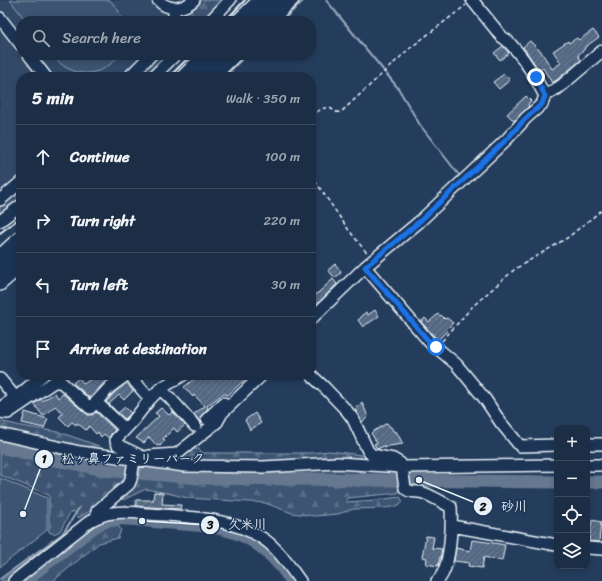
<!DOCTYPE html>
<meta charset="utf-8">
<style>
:root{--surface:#1c2e46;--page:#25364d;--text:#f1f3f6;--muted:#a0a8b3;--line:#3a4a5f}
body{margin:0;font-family:Sriracha,"Klee One",sans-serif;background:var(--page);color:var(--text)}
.controls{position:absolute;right:12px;bottom:12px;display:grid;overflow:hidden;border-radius:8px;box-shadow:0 2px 6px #0003}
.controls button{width:36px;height:36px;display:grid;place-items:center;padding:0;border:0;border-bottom:1px solid var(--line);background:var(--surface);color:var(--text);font:20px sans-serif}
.stop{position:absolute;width:12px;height:12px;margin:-9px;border:3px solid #1a73e8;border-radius:50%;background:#fff}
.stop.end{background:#1a73e8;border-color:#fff;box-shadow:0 1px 4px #0008}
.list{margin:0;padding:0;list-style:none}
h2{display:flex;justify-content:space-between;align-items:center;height:52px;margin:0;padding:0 16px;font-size:17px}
h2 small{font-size:13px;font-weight:400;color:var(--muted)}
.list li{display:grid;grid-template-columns:26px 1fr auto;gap:12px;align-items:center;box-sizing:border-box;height:64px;padding:0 16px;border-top:1px solid var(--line)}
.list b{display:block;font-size:15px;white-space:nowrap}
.list em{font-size:13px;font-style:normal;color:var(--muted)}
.icon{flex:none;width:22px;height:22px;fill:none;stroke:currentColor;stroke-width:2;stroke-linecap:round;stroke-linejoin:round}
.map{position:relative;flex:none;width:602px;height:581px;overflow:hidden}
.search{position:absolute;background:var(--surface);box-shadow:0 2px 6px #0003;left:16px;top:16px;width:300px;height:44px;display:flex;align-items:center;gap:10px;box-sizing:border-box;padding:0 14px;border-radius:16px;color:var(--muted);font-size:15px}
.panel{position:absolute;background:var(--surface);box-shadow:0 2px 6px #0003;left:16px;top:72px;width:300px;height:308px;border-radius:16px}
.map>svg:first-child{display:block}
.built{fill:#334a68}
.forest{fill:url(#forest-firs);stroke:#93a2b5}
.green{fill:#3e5472;stroke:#93a2b5}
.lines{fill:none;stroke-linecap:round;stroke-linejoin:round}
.stream{stroke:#99a8ba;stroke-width:2}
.river{stroke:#657890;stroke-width:13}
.building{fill:url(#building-hatch);stroke:#e8f1f8}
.minor-casing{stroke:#e8f1f8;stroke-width:14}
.highway-casing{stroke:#e8f1f8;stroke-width:19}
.path{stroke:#e8f1f8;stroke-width:1.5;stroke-dasharray:4 3;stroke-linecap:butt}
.minor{stroke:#1d3557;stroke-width:11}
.highway{stroke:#1d3557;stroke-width:16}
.rail{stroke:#e8f1f8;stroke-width:2}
.route{stroke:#1a73e8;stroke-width:5}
.leader{fill:none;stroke:#e8f1f8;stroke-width:1.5}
.callout-dot{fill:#e8f1f8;stroke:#1d3557;stroke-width:1.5}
.mark-label{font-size:12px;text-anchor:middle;font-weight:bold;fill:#111}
.callout-label{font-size:13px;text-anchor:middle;font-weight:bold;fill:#e8f1f8;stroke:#1d3557;stroke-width:3;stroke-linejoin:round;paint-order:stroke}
</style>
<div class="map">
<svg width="602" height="581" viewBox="0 0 602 581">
<defs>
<pattern id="forest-firs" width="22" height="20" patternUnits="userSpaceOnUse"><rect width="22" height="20" fill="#3e5472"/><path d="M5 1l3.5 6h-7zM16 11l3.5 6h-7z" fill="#5a6d87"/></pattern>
<pattern id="building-hatch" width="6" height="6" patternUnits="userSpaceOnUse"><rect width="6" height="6" fill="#536782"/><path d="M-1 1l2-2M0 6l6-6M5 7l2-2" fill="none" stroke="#6c7d94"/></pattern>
</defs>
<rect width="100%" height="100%" fill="#253d5d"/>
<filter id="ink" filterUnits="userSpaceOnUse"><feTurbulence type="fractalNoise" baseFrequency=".025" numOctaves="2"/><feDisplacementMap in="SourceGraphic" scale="8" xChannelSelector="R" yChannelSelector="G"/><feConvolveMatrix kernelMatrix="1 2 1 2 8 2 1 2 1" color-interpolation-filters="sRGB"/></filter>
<g filter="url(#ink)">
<path class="built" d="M 0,0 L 224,0 L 203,21 L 21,21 L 21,55 L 169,55 L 147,77 L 21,77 L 21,199 L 0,215 Z"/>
<path class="forest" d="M 199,0 L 223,0 L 202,21 L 176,21 L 179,12 Z
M 154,55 L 168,55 L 147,77 L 132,77 Z
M 21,185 L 21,198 L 0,214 L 0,202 Z
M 0,421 L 21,426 L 59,432 L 99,446 L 99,451 L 0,430 Z
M 0,438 L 6,440 L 1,453 L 61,467 L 117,474 L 123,475 L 126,482 L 96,507 L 79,518 L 74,511 L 70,513 L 60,531 L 54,534 L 49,532 L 49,495 L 0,475 Z
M 189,449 L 199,449 L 203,453 L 311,453 L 329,451 L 361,455 L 360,461 L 183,463 L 161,458 Z
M 151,466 L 352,469 L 399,485 L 398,493 L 347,498 L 346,502 L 378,500 L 400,497 L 403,502 L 397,506 L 385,508 L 353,509 L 338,514 L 315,516 L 292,513 L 265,503 L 188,498 L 167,493 L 146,489 L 123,500 L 121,496 L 133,487 L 137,477 Z
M 87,516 L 89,519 L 41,556 L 6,581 L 1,581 Z
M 110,524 L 118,525 L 121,530 L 118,538 L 99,543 L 53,581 L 30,581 L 96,528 Z"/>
<path class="green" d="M 10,0 L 110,0 L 118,10 L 123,21 L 26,21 Z
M 52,55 L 119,55 C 101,80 70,78 52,55 Z
M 0,478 L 47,498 L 47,530 L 0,567 Z"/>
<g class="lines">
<path class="stream" d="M 326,0 L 398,88 L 420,125 L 459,175
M 282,21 L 304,0
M 224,77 L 246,55
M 556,96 L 561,94 L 567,88
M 0,579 L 62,534 C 69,526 73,516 80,507"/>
<path class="river" d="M 0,447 L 103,470 L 198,478 L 557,482
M 587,482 L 602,482
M 24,581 L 94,527 C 101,523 108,519 117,519 C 131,518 145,521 159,522 C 189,525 222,524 249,539 C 267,549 280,564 292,581"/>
</g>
<path class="building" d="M 593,30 L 599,37 L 584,48 L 585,49 L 578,55 L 581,60 L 558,79 L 552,83 L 543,68 L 539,70 L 523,47 L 530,41 L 539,50 L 540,50 L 552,69 L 561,63 L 553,51 L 568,41 L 569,43 L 577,38 L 579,40 Z
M 503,46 L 509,53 L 500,60 L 494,53 Z
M 504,74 L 510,80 L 499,89 L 493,82 Z
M 526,96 L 531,101 L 528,104 L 529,106 L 514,121 L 507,114 Z
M 335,264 L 341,271 L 340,272 L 341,273 L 335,278 L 328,270 Z
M 333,279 L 337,284 L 313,308 L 311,306 L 311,298 L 317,293 L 318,293 Z
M 375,310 L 379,316 L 369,323 L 368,323 L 363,327 L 358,320 L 362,317 L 361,316 L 366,312 L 368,315 Z
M 438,314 L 440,316 L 441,315 L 445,319 L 447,318 L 453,323 L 447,329 L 448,330 L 438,340 L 421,322 L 425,318 L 429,322 Z
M 96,375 L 114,375 L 105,382 L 90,398 L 73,383 L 79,378 L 84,384 Z
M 199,375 L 251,375 L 243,382 L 242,382 L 228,395 L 227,394 L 226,395 L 224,393 L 207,406 L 208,408 L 200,417 L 201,423 L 194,414 L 205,406 L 194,395 L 193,397 L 184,387 Z
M 127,383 L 133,391 L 124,400 L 119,395 L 109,404 L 118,413 L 125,407 L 131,413 L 125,419 L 106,402 L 115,392 Z
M 55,393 L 58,398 L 63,394 L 88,415 L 92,415 L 96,412 L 115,430 L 111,434 L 109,438 L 104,434 L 101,437 L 98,432 L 96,434 L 89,426 L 86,430 L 77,423 L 76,425 L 72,422 L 68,426 L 59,417 L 63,413 L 55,406 L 43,416 L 34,404 L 41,399 L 42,401 Z
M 362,402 L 368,417 L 362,422 L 355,409 Z
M 161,408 L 169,415 L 173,412 L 185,425 L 177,432 L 174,428 L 163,439 L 165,440 L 160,446 L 159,445 L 157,446 L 149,437 L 144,443 L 136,438 L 159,416 L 155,413 Z
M 25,412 L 48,419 L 44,428 L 22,423 Z
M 255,413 L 261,423 L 250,430 L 245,420 Z
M 387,423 L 390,427 L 391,427 L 394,432 L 396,431 L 403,444 L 389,446 L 385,448 L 384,446 L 377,449 L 374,444 L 377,443 L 371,433 Z
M 154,492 L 163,493 L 162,504 L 181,505 L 180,509 L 136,506 L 136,500 L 153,500 Z
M 592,520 L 601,522 L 599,542 L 589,541 Z
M 426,536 L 434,537 L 432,548 L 442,549 L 438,566 L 426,564 L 427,558 L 422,557 Z
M 472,540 L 494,543 L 505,545 L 502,561 L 484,557 L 482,568 L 468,566 L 469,563 L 454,561 L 456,548 L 470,551 Z"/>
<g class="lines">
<g class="minor-casing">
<path id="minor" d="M 158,0 C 168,11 183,10 194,0
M 472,0 L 502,37 C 508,40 511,45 516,50 C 528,64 537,80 545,96
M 174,8 L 174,21
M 0,18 L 21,45
M 210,21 L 230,0
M 271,21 L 293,0
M 29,55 L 46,77
M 129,77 L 151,55
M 153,77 L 175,55
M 214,77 L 236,55
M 0,200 L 21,182
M 0,221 L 21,205
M 365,267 L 432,345 L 436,347 L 456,364 L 485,399 L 501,423 L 520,446 L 557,445
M 0,285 L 21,267
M 311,319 L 365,267 L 419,222 L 455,188 L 486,159 L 507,139 L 526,118 L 542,104 L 545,96 L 562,85 L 602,51
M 131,375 L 136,383 L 150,399 L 160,389 L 183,375
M 311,375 L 325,388 L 347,411 L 353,419 L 368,451 L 372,455 L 393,459 L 400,463 L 402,467 L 405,488 C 409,493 413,491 419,492 C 428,493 443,503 451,507 C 452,524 451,570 437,581
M 0,379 L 16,398
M 160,389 L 170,398 L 195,426
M 96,402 L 110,387 L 126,375
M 0,408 L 19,395 L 43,375
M 0,412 L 8,413 L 54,382 L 61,382 L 90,408 L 96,402 L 125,429
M 207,419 L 224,403
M 0,434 L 80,452 L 185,466 L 263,467 L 337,463 L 402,467 L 557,465
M 587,444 L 602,444
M 145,458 L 118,445 L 116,441 L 116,439 L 133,421 L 150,399
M 145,459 L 149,456 L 177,454 L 217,422 L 222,413 L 262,375
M 587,465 L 602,465
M 97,517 L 97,511 L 129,484 L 131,479 L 134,460
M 452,526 L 557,545
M 587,548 L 602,549
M 14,581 L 90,521 C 97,517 104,514 113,513 C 124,511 137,513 149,514 C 186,517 230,517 262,538 C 278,548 289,566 300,581"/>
</g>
<g class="highway-casing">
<path id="highway" d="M 240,21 L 262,0
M 256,21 L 278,0
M 185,77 L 207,55
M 201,77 L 222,55
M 0,258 L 21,239
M 0,273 L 21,254"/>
</g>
<path class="path" d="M 232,72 L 236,77
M 311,116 C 316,113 323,106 329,108 C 335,110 334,113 341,112 L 409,49 L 466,5
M 311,175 L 348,229 L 362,247 L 368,254
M 442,341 L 473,306 L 515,269 L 567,238 L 602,210"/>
<use href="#minor" class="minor"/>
<use href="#highway" class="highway"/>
<path class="rail" d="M 225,21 L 245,0
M 169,77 L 191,55
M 0,233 L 21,217"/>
</g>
</g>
<g class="lines" filter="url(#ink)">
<path class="route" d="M 436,347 L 432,345 L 365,267 L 419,222 L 455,188 L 486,159 L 507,139 L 526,118 L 542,104 L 545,96 L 536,77"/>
</g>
<path class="leader" d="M23 514L44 459M419 480L483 506M142 521L210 525"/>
<g class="callout-dot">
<circle cx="23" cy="514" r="4"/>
<circle cx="419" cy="480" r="4"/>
<circle cx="142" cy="521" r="4"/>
<circle cx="44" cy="459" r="10"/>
<circle cx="483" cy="506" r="10"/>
<circle cx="210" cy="525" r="10"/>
</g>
<g class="mark-label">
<text x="44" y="463">1</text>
<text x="483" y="511">2</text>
<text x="210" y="529">3</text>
</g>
<g class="callout-label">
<text x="133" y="463">松ヶ鼻ファミリーパーク</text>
<text x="514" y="511">砂川</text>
<text x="247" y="529">久米川</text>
</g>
</svg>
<div class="controls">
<button>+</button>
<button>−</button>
<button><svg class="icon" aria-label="locate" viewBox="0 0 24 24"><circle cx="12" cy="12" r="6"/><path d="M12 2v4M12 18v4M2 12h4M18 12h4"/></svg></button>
<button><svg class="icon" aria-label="layers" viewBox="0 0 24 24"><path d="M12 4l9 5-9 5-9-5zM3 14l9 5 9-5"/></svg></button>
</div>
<div class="stop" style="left:436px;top:347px"></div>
<div class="stop end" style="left:536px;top:77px"></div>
<div class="search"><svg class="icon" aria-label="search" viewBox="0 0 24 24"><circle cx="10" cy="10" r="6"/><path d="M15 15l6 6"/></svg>Search here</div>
<section class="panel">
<h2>5 min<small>Walk · 350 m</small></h2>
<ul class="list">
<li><svg class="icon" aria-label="ahead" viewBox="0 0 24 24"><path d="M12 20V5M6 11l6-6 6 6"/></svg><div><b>Continue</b></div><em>100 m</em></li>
<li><svg class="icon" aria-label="right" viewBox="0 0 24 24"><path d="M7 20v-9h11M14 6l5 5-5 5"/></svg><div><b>Turn right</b></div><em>220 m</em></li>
<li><svg class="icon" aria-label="left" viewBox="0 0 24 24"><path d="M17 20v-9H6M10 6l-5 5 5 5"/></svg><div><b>Turn left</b></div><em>30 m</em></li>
<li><svg class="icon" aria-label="arrive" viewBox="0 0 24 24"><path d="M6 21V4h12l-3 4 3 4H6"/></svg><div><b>Arrive at destination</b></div></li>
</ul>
</section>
</div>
